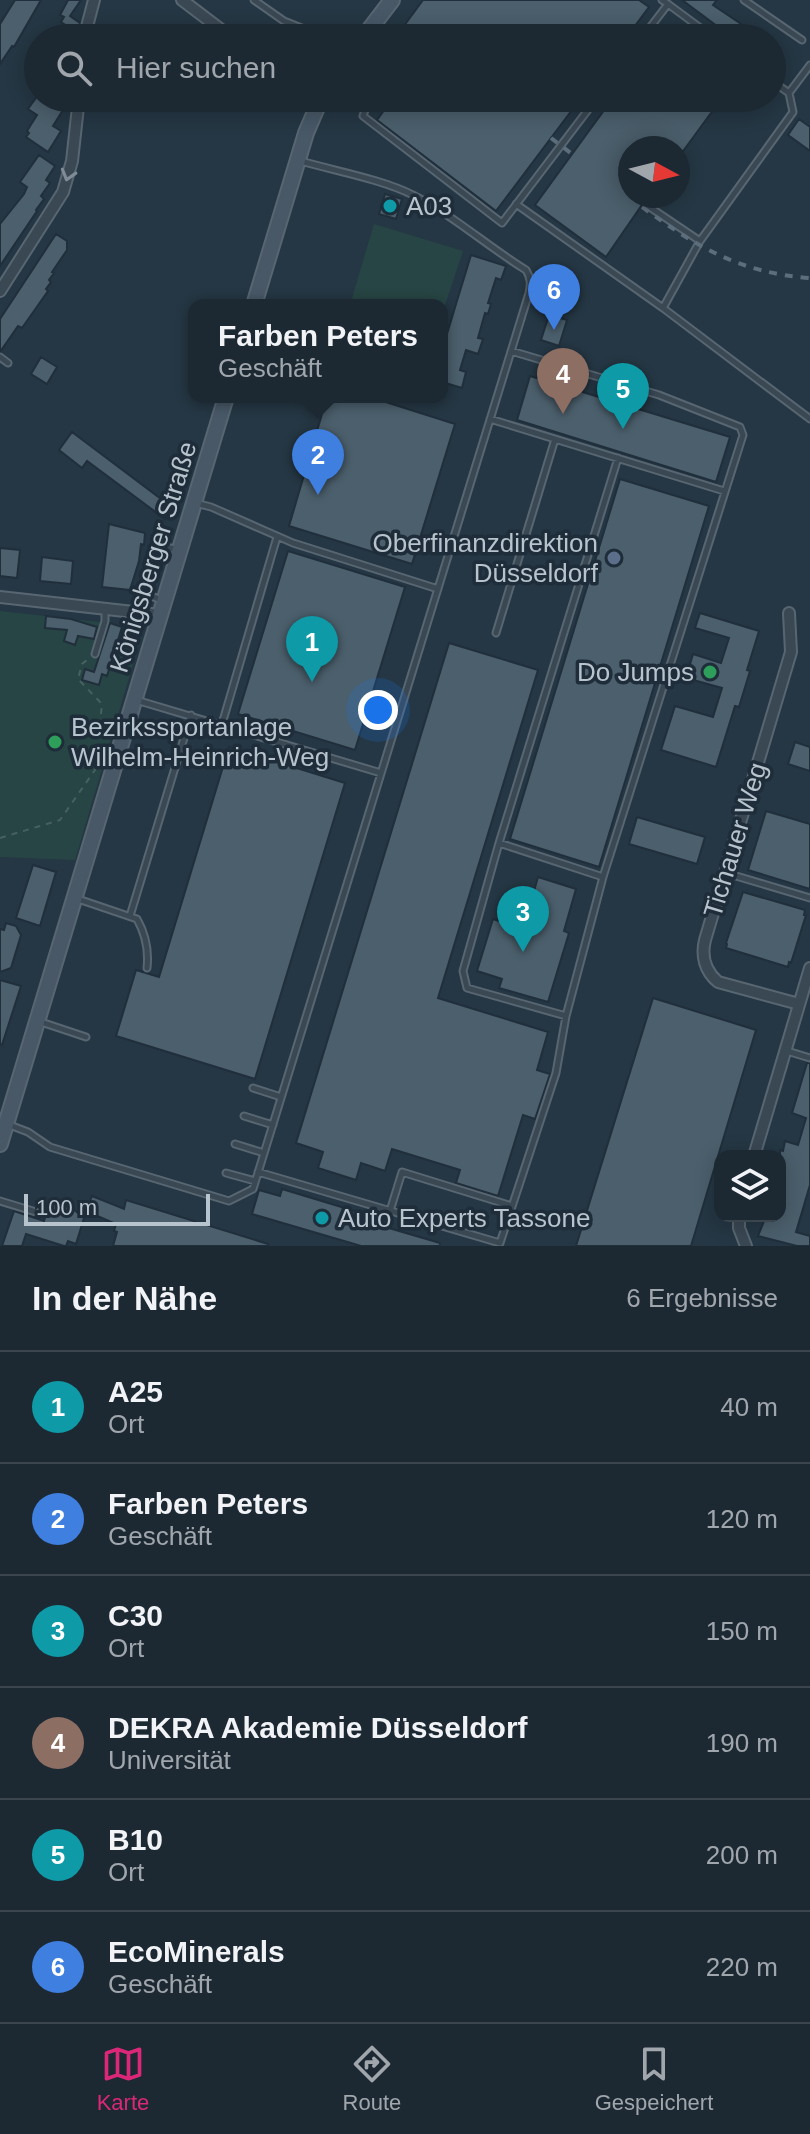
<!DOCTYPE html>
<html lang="de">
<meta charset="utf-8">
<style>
:root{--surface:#1c2933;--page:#29353f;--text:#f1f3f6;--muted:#a0a6ac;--line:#3a454e;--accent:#db2777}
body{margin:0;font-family:Arial,sans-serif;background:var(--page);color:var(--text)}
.controls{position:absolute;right:24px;bottom:24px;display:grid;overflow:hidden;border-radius:16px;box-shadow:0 4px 20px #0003}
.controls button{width:72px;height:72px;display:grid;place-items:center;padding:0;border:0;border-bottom:2px solid var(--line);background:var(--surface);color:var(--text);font:40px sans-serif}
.compass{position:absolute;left:618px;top:136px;width:72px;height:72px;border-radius:50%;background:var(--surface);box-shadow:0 4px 20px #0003;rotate:97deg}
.scale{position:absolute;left:24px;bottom:20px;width:186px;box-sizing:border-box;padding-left:8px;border:4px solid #b7c3cd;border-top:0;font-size:22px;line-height:28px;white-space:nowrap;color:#b7c3cd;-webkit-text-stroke:6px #1e2d39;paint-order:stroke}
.you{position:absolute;left:378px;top:710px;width:28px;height:28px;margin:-20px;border:6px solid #fff;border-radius:50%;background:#1a73e8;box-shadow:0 0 0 12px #1a73e833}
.badge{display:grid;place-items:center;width:52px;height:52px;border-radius:50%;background:var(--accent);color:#fff;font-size:26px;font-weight:700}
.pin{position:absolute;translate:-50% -66px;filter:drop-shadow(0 2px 4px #0008)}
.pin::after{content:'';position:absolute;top:42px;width:28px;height:24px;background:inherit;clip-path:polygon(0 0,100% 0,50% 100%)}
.popup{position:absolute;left:188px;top:299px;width:260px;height:104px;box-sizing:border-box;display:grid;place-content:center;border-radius:16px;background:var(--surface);filter:drop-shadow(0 2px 6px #0005);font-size:26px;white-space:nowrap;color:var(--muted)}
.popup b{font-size:30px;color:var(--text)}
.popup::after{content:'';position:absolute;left:50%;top:100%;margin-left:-16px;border:16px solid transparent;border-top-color:var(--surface)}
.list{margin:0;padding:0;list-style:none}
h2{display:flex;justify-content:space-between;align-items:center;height:104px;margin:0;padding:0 32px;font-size:34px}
h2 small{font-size:26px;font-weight:400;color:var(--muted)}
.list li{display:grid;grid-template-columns:52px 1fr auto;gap:24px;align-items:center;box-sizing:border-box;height:112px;padding:0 32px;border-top:2px solid var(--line)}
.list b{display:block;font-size:30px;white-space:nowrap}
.list p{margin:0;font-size:26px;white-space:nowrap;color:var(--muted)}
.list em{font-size:26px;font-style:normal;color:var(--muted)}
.icon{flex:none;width:44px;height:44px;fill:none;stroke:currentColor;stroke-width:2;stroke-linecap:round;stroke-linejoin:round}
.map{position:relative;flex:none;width:810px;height:1246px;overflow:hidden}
.search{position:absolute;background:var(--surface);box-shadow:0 4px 20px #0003;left:24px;right:24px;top:24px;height:88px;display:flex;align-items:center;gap:20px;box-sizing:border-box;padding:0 28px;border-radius:44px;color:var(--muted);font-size:30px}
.sheet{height:776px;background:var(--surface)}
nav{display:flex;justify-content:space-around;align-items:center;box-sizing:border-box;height:112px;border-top:2px solid var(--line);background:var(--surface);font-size:22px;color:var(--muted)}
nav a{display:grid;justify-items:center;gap:4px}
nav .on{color:var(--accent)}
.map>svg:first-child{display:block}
.green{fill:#274544}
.building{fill:#4b5f6c;stroke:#202f3b;stroke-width:2}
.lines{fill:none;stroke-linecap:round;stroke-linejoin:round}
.service-casing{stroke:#586671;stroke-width:9}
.minor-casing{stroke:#586671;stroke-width:14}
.secondary-casing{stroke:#586671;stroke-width:18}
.path{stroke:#466160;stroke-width:2;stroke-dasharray:6 6;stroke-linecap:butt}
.service{stroke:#3a4854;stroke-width:5}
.minor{stroke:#3a4854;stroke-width:10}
.secondary{stroke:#485867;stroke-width:14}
.rail{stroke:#5c6d7b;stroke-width:4;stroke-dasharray:8 8;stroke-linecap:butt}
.oneway{stroke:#7f8c97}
.culture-dot{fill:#0f9aa8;stroke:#1e2d39;stroke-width:3}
.service-dot{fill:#5c6f8a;stroke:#1e2d39;stroke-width:3}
.leisure-dot{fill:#2e9e5b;stroke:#1e2d39;stroke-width:3}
.labels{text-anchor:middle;stroke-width:7;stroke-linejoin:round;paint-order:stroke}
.poi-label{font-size:26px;fill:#b7c3cd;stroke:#1e2d39;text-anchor:start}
.street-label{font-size:26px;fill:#b7c3cd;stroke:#1e2d39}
</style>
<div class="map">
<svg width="810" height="1246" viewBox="0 0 810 1246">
<rect width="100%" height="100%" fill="#253744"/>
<path class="green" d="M 374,224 L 463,251 L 442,314 L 442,305 L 350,305 Z
M 0,611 L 144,627 L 75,860 L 0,857 Z"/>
<path class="building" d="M 15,0 L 41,0 L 14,47 L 12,46 L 0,64 L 0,24 Z
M 68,0 L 81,0 L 70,16 L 80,23 L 76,38 L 58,38 L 67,26 L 61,22 L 64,17 L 60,15 Z
M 423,0 L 639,0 L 649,7 L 626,38 L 395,38 Z
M 682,0 L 717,0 L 713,5 L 762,38 L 733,38 Z
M 38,95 L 38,98 L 44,98 L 63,110 L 53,126 L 61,131 L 48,152 L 26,137 L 29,133 L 27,131 L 37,115 L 28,109 Z
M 393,98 L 581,98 L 496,211 L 377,120 Z
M 613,98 L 722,98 L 678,158 L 678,148 L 630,148 L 630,196 L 650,196 L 644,202 L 606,257 L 535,205 Z
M 799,119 L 810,127 L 810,151 L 788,135 Z
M 39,155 L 55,166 L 46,180 L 50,183 L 41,196 L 44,199 L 36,210 L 37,211 L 0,266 L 0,224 L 24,194 L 27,187 L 20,182 Z
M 385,194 L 402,199 L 396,219 L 379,214 Z
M 56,234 L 67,241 L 67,250 L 52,272 L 54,273 L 49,280 L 51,282 L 46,289 L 48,291 L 22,328 L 18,326 L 0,352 L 0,319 Z
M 471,255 L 506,266 L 501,280 L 496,278 L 488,303 L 491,304 L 488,314 L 485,313 L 478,338 L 483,339 L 478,354 L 466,350 L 460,370 L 466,372 L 462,388 L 442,382 L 442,350 Z
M 549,315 L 567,320 L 559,346 L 541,340 Z
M 41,357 L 57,367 L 47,384 L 31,374 Z
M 530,376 L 730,437 L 716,482 L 517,420 Z
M 327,397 L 370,397 L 455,424 L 412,564 L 289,526 Z
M 72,432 L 169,505 L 165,519 L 87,461 L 82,468 L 59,450 Z
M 620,479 L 709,506 L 599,867 L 510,839 Z
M 109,524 L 145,533 L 144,545 L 141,544 L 139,561 L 130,590 L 102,587 Z
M 0,548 L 20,550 L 17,578 L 0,576 Z
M 288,551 L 405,587 L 355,750 L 238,714 Z
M 42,557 L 73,561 L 71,584 L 40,581 Z
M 700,613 L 759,631 L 747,670 L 750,671 L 739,707 L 735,706 L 716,767 L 661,750 L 675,706 L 713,717 L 722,688 L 686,678 L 693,654 L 721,663 L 729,638 L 695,628 Z
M 46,616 L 71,619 L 97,627 L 94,639 L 78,636 L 75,645 L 64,641 L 67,630 L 45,628 Z
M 110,623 L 122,627 L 107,676 L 102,674 L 99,685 L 82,680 L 85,669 L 94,672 Z
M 449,643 L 538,670 L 438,998 L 548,1032 L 537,1070 L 550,1074 L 535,1119 L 523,1115 L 498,1196 L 456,1183 L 460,1170 L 392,1149 L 385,1171 L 361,1163 L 356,1180 L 318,1168 L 323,1152 L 296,1143 Z
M 795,742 L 810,747 L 810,771 L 788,764 Z
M 229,747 L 345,783 L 255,1079 L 116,1036 L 136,970 L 159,977 Z
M 766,811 L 810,824 L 810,889 L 748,870 Z
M 637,817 L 705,837 L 697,864 L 629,844 Z
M 33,865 L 56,872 L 40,926 L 16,918 Z
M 538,877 L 576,889 L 564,931 L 569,933 L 548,1002 L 499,988 L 502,979 L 477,971 L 493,919 L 518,927 L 520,918 L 526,919 Z
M 743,892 L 805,910 L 804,915 L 806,915 L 791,963 L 789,962 L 788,967 L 726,948 L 727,944 L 726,943 Z
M 6,923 L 16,926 L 21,935 L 11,968 L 0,972 L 0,929 L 4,930 Z
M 0,980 L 21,986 L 2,1045 L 0,1044 Z
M 653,998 L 756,1030 L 691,1246 L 576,1246 Z
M 807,1063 L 810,1063 L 810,1185 L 796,1232 L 810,1236 L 810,1246 L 797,1246 L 758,1236 L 766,1216 L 780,1216 L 780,1171 L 783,1163 L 780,1162 L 780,1150 L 783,1151 L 785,1141 L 798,1145 L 806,1118 L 792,1113 Z
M 282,1189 L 391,1222 L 389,1228 L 440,1243 L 440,1246 L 361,1246 L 252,1214 L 259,1190 L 280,1196 Z
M 92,1196 L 124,1209 L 126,1200 L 268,1244 L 268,1246 L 113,1246 L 117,1232 L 114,1231 L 116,1224 L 86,1211 Z
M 50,1202 L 72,1208 L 84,1218 L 76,1244 L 68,1241 L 66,1246 L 64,1246 L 26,1234 L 22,1246 L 2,1246 L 14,1211 L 44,1221 Z"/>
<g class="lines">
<g class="service-casing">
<path id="service" d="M 254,0 L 284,21 L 314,33 L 320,38
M 744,0 L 802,40
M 668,4 L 714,38
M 642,38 L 668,4 L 662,0
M 772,81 L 789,93 L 810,65
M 369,98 L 363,116 L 502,223 L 597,98
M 516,204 L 663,308 L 810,419
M 648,206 L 700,241
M 663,308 L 700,241 L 793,112 L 789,93
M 0,357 L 8,363
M 490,419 L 724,491
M 195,503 L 211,507 L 293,543 L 438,589
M 161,600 L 142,592 L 157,545 L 179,550
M 496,633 L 555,439
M 95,654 L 105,621 L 105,609
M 136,700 L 381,773
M 222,724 L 277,537
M 499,843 L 603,877
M 726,873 L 810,898
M 75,898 L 137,919 C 146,935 149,950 147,968
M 130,916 L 191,715
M 566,1016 L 467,988 L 463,971 L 499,843 L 618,458
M 38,1021 L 86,1037
M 787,1051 L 810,1058
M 253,1088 L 281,1097
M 244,1116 L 273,1125
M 7,1124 L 28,1132 L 50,1147 L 229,1201 L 253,1189 L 529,293 C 531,284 531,278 526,270 C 487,246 453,215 413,195 C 381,179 335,171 301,161
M 235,1144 L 264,1153
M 258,1172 L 500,1243 L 556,1073 L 566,1016 L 603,877 L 743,435 L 740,427 L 659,395 L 511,351
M 226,1173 L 255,1181
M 0,1201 L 36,1212
M 390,1211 L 402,1172 L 512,1206"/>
</g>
<g class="minor-casing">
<path id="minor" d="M 182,0 L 232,38
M 84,38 L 94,0
M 0,291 L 63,192 L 72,161 L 79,98
M 0,597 L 160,615
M 789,613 L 791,652 L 705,940 C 701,956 705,971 718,982 L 799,1004
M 754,1156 L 810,968
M 739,1216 L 739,1228 L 746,1246"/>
</g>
<g class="secondary-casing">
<path id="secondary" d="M 363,38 L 392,0
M 254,305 L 306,133 L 321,98
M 0,1144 L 226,397"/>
</g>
<path class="path" d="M 0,838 L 60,820 L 95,770 L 102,704 L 78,679 L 82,664 L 87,660"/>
<use href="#service" class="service"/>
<use href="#minor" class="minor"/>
<use href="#secondary" class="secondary"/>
<path class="rail" d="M 551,138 L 572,154
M 642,207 C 697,247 740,273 810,278"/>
</g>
<defs><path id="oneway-chevron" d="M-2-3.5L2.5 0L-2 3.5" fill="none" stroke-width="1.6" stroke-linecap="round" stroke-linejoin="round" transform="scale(2)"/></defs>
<use class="oneway" href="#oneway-chevron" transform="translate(68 175) rotate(106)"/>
<g class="culture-dot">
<circle cx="390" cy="206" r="8"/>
<circle cx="322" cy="1218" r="8"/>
</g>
<circle class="service-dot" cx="614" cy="558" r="8"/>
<g class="leisure-dot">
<circle cx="710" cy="672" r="8"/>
<circle cx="55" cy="742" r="8"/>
</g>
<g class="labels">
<g class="poi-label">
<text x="406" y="215">A03</text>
<text x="598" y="552" text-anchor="end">Oberfinanzdirektion<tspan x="598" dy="30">Düsseldorf</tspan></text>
<text x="694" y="681" text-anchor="end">Do Jumps</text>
<text x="71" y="736">Bezirkssportanlage<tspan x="71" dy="30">Wilhelm-Heinrich-Weg</tspan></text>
<text x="338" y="1227">Auto Experts Tassone</text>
</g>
<g class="street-label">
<text transform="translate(153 557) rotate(-73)" y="9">Königsberger Straße</text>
<text transform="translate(735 840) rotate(-73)" y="9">Tichauer Weg</text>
</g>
</g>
</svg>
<div class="controls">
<button><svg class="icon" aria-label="layers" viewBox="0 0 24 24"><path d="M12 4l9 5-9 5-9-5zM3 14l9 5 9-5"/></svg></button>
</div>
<svg class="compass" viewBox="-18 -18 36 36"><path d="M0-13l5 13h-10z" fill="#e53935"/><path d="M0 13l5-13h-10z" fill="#a0a6ac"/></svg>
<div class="scale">100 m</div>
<div class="you"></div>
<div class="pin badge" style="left:312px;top:682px;background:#0f9aa8">1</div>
<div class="pin badge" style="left:318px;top:495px;background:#3f7fe0">2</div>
<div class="popup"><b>Farben Peters</b>Geschäft</div>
<div class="pin badge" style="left:523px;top:952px;background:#0f9aa8">3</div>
<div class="pin badge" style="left:563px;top:414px;background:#8d6e63">4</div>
<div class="pin badge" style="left:623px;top:429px;background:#0f9aa8">5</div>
<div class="pin badge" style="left:554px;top:330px;background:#3f7fe0">6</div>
<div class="search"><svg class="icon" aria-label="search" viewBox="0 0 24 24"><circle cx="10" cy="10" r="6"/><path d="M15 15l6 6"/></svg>Hier suchen</div>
</div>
<section class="sheet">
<h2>In der Nähe<small>6 Ergebnisse</small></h2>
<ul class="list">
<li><span class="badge" style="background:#0f9aa8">1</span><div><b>A25</b><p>Ort</p></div><em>40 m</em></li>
<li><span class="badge" style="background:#3f7fe0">2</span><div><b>Farben Peters</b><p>Geschäft</p></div><em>120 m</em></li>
<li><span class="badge" style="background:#0f9aa8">3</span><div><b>C30</b><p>Ort</p></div><em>150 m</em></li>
<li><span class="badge" style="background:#8d6e63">4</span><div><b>DEKRA Akademie Düsseldorf</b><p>Universität</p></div><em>190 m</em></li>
<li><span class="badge" style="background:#0f9aa8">5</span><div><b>B10</b><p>Ort</p></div><em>200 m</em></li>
<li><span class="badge" style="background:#3f7fe0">6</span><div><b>EcoMinerals</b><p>Geschäft</p></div><em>220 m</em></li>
</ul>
</section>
<nav>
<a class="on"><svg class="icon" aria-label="map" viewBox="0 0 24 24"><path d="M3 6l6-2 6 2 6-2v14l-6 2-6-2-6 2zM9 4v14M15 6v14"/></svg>Karte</a>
<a><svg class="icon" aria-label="directions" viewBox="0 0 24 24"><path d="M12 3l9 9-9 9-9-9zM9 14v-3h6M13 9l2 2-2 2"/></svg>Route</a>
<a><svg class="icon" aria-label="saved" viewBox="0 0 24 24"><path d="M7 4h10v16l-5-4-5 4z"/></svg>Gespeichert</a>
</nav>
